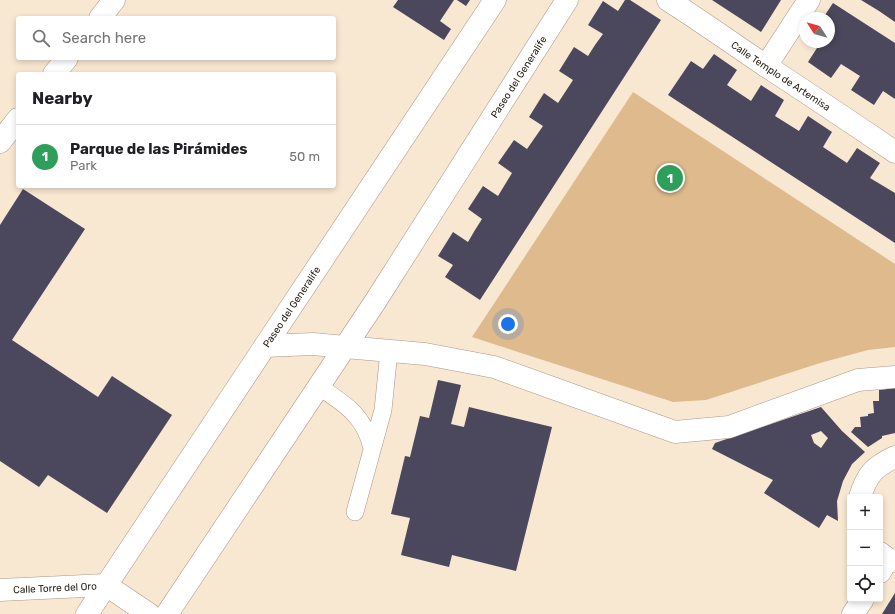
<!DOCTYPE html>
<meta charset="utf-8">
<style>
:root{--surface:#fff;--page:#f6f6f6;--text:#202124;--muted:#757577;--line:#e0e0e0;--accent:#7c5fda}
body{margin:0;font-family:Rubik,sans-serif;background:var(--page);color:var(--text)}
.controls{position:absolute;right:12px;bottom:12px;display:grid;overflow:hidden;border-radius:4px;box-shadow:0 2px 6px #0003}
.controls button{width:36px;height:36px;display:grid;place-items:center;padding:0;border:0;border-bottom:1px solid var(--line);background:var(--surface);color:var(--text);font:20px sans-serif}
.compass{position:absolute;left:799px;top:12px;width:36px;height:36px;border-radius:50%;background:var(--surface);box-shadow:0 2px 6px #0003;rotate:306deg}
.you{position:absolute;left:508px;top:324px;width:14px;height:14px;margin:-10px;border:3px solid #fff;border-radius:50%;background:#1a73e8;box-shadow:0 0 0 6px #1a73e833}
.badge{display:grid;place-items:center;width:26px;height:26px;border-radius:50%;background:var(--accent);color:#fff;font-size:13px;font-weight:700}
.pin{position:absolute;translate:-50% -50%;border:2px solid #fff;box-shadow:0 1px 4px #0006}
.list{margin:0;padding:0;list-style:none}
h2{display:flex;justify-content:space-between;align-items:center;height:52px;margin:0;padding:0 16px;font-size:17px}
h2 small{font-size:13px;font-weight:400;color:var(--muted)}
.list li{display:grid;grid-template-columns:26px 1fr auto;gap:12px;align-items:center;box-sizing:border-box;height:64px;padding:0 16px;border-top:1px solid var(--line)}
.list b{display:block;font-size:15px;white-space:nowrap}
.list p{margin:0;font-size:13px;white-space:nowrap;color:var(--muted)}
.list em{font-size:13px;font-style:normal;color:var(--muted)}
.icon{flex:none;width:22px;height:22px;fill:none;stroke:currentColor;stroke-width:2;stroke-linecap:round;stroke-linejoin:round}
.map{position:relative;flex:none;width:895px;height:614px;overflow:hidden}
.search{position:absolute;background:var(--surface);box-shadow:0 2px 6px #0003;left:16px;top:16px;width:320px;height:44px;display:flex;align-items:center;gap:10px;box-sizing:border-box;padding:0 14px;border-radius:4px;color:var(--muted);font-size:15px}
.panel{position:absolute;background:var(--surface);box-shadow:0 2px 6px #0003;left:16px;top:72px;width:320px;height:116px;border-radius:4px}
.map>svg:first-child{display:block}
.green{fill:#deba8c}
.building{fill:#4b485d;fill-rule:evenodd}
.lines{fill:none;stroke-linecap:round;stroke-linejoin:round}
.lane-casing{stroke:#a99985;stroke-width:18}
.street-casing{stroke:#a99985;stroke-width:23}
.secondary-casing{stroke:#a99985;stroke-width:23}
.lane{stroke:#fff;stroke-width:17}
.street{stroke:#fff;stroke-width:22}
.secondary{stroke:#fff;stroke-width:22}
.labels{text-anchor:middle;stroke-width:4;stroke-linejoin:round;paint-order:stroke}
.street-label{font-size:10px;fill:#221c14;stroke:#fdf6ed}
</style>
<div class="map">
<svg width="895" height="614" viewBox="0 0 895 614">
<rect width="100%" height="100%" fill="#f8e7d1"/>
<path class="green" d="M 633,92 L 895,264 L 895,347 L 868,350 L 820,363 L 706,400 L 673,402 L 472,337 Z"/>
<path class="building" d="M 398,0 L 454,0 L 440,21 L 451,29 L 444,40 L 393,7 Z
M 457,0 L 470,0 L 466,6 Z
M 625,0 L 630,0 L 661,20 L 480,300 L 445,277 L 453,265 L 438,256 L 453,232 L 468,242 L 475,230 L 482,219 L 468,209 L 483,186 L 498,196 L 512,173 L 498,163 L 514,140 L 527,149 L 543,126 L 529,117 L 544,93 L 558,103 L 573,80 L 559,71 L 574,47 L 588,56 L 595,45 L 603,34 L 588,25 L 603,1 L 618,11 Z
M 712,0 L 781,0 L 761,32 Z
M 861,0 L 895,0 L 895,22 L 879,11 Z
M 833,3 L 895,43 L 895,99 L 883,91 L 874,105 L 851,90 L 860,76 L 841,64 L 831,78 L 808,62 L 817,48 L 808,42 L 829,42 L 829,18 L 823,18 Z
M 714,54 L 737,70 L 727,85 L 751,101 L 761,85 L 784,100 L 775,116 L 799,131 L 808,116 L 832,132 L 823,147 L 847,163 L 857,148 L 880,163 L 870,178 L 895,193 L 895,243 L 668,95 L 691,61 L 703,69 Z
M 23,189 L 85,229 L 12,340 L 98,397 L 112,376 L 172,415 L 107,513 L 48,475 L 39,487 L 0,461 L 0,225 Z
M 438,380 L 461,385 L 451,424 L 464,427 L 469,407 L 552,427 L 516,571 L 452,555 L 449,567 L 401,555 L 410,518 L 391,514 L 405,456 L 410,457 L 420,416 L 429,418 Z
M 895,388 L 895,433 L 882,436 L 882,438 L 868,447 L 851,432 L 855,427 L 861,427 L 860,417 L 868,416 L 868,414 L 874,413 L 873,401 L 879,401 L 879,390 Z
M 821,407 L 842,431 L 865,452 L 852,464 L 843,481 L 837,501 L 838,521 L 827,515 L 819,528 L 764,493 L 773,480 L 712,449 L 715,443 ZM 821,431 L 828,438 L 821,448 L 814,443 L 811,435 Z
M 895,593 L 895,614 L 882,614 Z"/>
<g class="lines">
<g class="lane-casing">
<path id="lane" d="M 318,386 C 345,404 364,415 372,448
M 355,512 L 383,410 L 389,351"/>
</g>
<g class="street-casing">
<g id="street">
<path d="M 766,66 L 809,0"/>
<path d="M 265,346 L 313,344 L 345,347 L 425,354 L 494,367 L 675,432 L 729,427 L 858,380 L 895,377"/>
<path d="M 880,572 L 888,559"/>
<path id="s1" d="M 0,590 L 106,585 L 149,614"/>
<path d="M 853,614 L 863,599"/>
</g>
</g>
<g class="secondary-casing">
<g id="secondary">
<path id="s2" d="M 668,0 C 701,21 733,44 766,66 C 809,94 852,123 895,152"/>
<path d="M 100,18 L 114,0"/>
<path d="M 54,74 L 67,58"/>
<path d="M 0,142 L 18,119"/>
<path d="M 860,497 C 867,474 874,467 895,457"/>
<path d="M 880,553 L 888,559 L 895,561"/>
<path id="s3" d="M 87,614 L 495,0"/>
<path id="s4" d="M 167,614 L 375,302 L 567,0"/>
</g>
</g>
<use href="#lane" class="lane"/>
<use href="#street" class="street"/>
<use href="#secondary" class="secondary"/>
</g>
<g class="labels">
<g class="street-label">
<text dy="4" stroke="none"><textPath href="#s2" startOffset="136">Calle Templo de Artemisa</textPath></text>
<text dy="4" stroke="none"><textPath href="#s4" startOffset="642">Paseo del Generalife</textPath></text>
<text dy="4" stroke="none"><textPath href="#s3" startOffset="369">Paseo del Generalife</textPath></text>
<text dy="4" stroke="none"><textPath href="#s1" startOffset="55">Calle Torre del Oro</textPath></text>
</g>
</g>
</svg>
<div class="controls">
<button>+</button>
<button>−</button>
<button><svg class="icon" aria-label="locate" viewBox="0 0 24 24"><circle cx="12" cy="12" r="6"/><path d="M12 2v4M12 18v4M2 12h4M18 12h4"/></svg></button>
</div>
<svg class="compass" viewBox="-18 -18 36 36"><path d="M0-13l5 13h-10z" fill="#e53935"/><path d="M0 13l5-13h-10z" fill="#757577"/></svg>
<div class="you"></div>
<div class="pin badge" style="left:670px;top:178px;background:#2e9e5b">1</div>
<div class="search"><svg class="icon" aria-label="search" viewBox="0 0 24 24"><circle cx="10" cy="10" r="6"/><path d="M15 15l6 6"/></svg>Search here</div>
<section class="panel">
<h2>Nearby<small></small></h2>
<ul class="list">
<li><span class="badge" style="background:#2e9e5b">1</span><div><b>Parque de las Pirámides</b><p>Park</p></div><em>50 m</em></li>
</ul>
</section>
</div>
